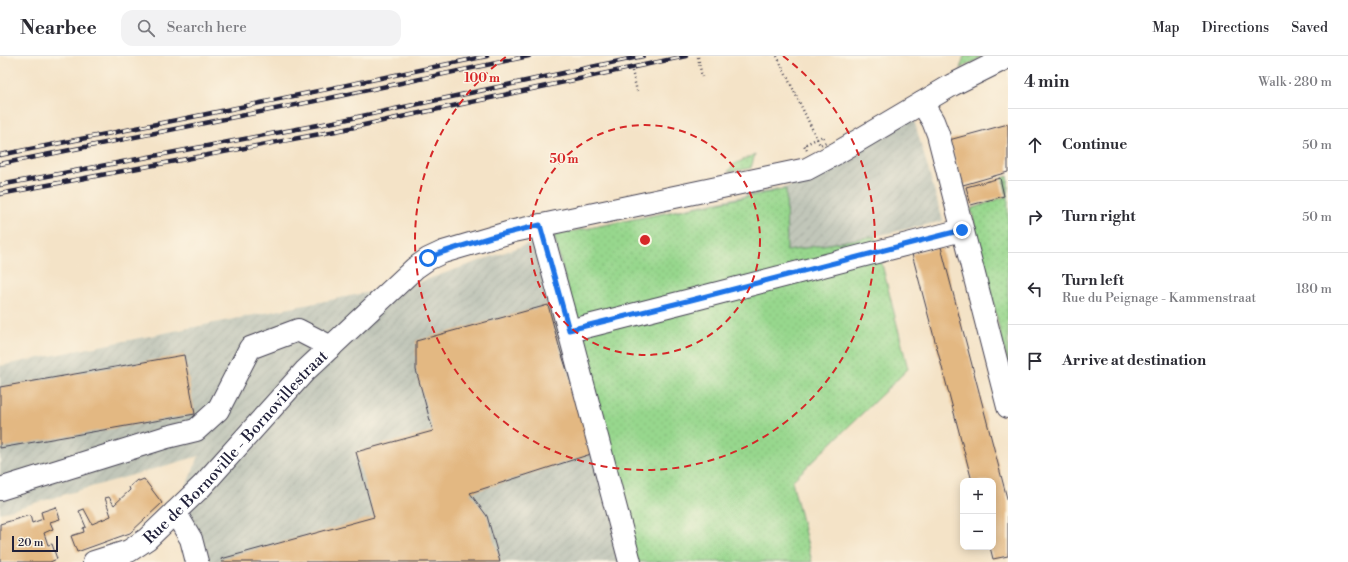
<!DOCTYPE html>
<meta charset="utf-8">
<style>
:root{--surface:#fff;--page:#f2f2f3;--text:#2b2b33;--muted:#7c7c81;--line:#e1e1e2}
body{margin:0;font-family:"Libre Bodoni",serif;background:var(--page);color:var(--text)}
.controls{position:absolute;right:12px;bottom:12px;display:grid;overflow:hidden;border-radius:8px;box-shadow:0 2px 10px #0003}
.controls button{width:36px;height:36px;display:grid;place-items:center;padding:0;border:0;border-bottom:1px solid var(--line);background:var(--surface);color:var(--text);font:20px sans-serif}
.scale{position:absolute;left:12px;bottom:10px;width:46px;box-sizing:border-box;padding-left:4px;border:2px solid #22223b;border-top:0;font-size:11px;line-height:14px;white-space:nowrap;color:#22223b;-webkit-text-stroke:3px #fcf5e5;paint-order:stroke}
.stop{position:absolute;width:12px;height:12px;margin:-9px;border:3px solid #1a73e8;border-radius:50%;background:#fff}
.stop.end{background:#1a73e8;border-color:#fff;box-shadow:0 1px 4px #0008}
.list{margin:0;padding:0;list-style:none}
h2{display:flex;justify-content:space-between;align-items:center;height:52px;margin:0;padding:0 16px;font-size:17px}
h2 small{font-size:13px;font-weight:400;color:var(--muted)}
.list li{display:grid;grid-template-columns:26px 1fr auto;gap:12px;align-items:center;box-sizing:border-box;height:72px;padding:0 16px;border-top:1px solid var(--line)}
.list b{display:block;font-size:15px;white-space:nowrap}
.list p{margin:0;font-size:13px;white-space:nowrap;color:var(--muted)}
.list em{font-size:13px;font-style:normal;color:var(--muted)}
.icon{flex:none;width:22px;height:22px;fill:none;stroke:currentColor;stroke-width:2;stroke-linecap:round;stroke-linejoin:round}
.map{position:relative;flex:none;width:1008px;height:506px;overflow:hidden}
header{display:flex;align-items:center;gap:24px;box-sizing:border-box;height:56px;padding:0 20px;background:var(--surface);border-bottom:1px solid var(--line)}
header strong{font-size:19px}
nav{display:flex;gap:22px;margin-inline-start:auto;font-size:14px}
.search{width:280px;height:36px;background:var(--page);display:flex;align-items:center;gap:10px;box-sizing:border-box;padding:0 14px;border-radius:12px;color:var(--muted);font-size:15px}
main{display:flex}
aside{flex:1;background:var(--surface)}
.map>svg:first-child{display:block}
.industrial{fill:url(#industrial-furrows)}
.grass{fill:url(#grass-dots);stroke:#5c7c64}
.building{fill:#e3b882}
.lines{fill:none;stroke-linecap:round;stroke-linejoin:round}
.minor-casing{stroke:#423f50;stroke-width:24}
.path{stroke:#423f50;stroke-width:2.5;stroke-dasharray:1 3;stroke-linecap:butt}
.minor{stroke:#fff;stroke-width:22}
.rail-casing{stroke:#22223b;stroke-width:4.5}
.rail{stroke:#fcf5e5;stroke-width:3;stroke-dasharray:9;stroke-linecap:butt}
.path-bridge{stroke:#423f50;stroke-width:2.5;stroke-dasharray:1 3;stroke-linecap:butt}
.route{stroke:#1a73e8;stroke-width:5}
.ring{fill:none;stroke:#d62828;stroke-width:2;stroke-dasharray:7 5}
.labels{text-anchor:middle;stroke-width:3;stroke-linejoin:round;paint-order:stroke}
.street-label{font-size:16px;fill:#22223b;stroke:#fcf5e5}
.centre{fill:#d62828;stroke:#fcf5e5;stroke-width:2}
.ring-label{font-size:12px;text-anchor:middle;font-weight:bold;fill:#d62828;stroke:#fcf5e5;stroke-width:3;stroke-linejoin:round;paint-order:stroke}
</style>
<header>
<strong>Nearbee</strong>
<div class="search"><svg class="icon" aria-label="search" viewBox="0 0 24 24"><circle cx="10" cy="10" r="6"/><path d="M15 15l6 6"/></svg>Search here</div>
<nav><a>Map</a><a>Directions</a><a>Saved</a></nav>
</header>
<main>
<div class="map">
<svg width="1008" height="506" viewBox="0 0 1008 506">
<defs>
<pattern id="industrial-furrows" width="10" height="10" patternUnits="userSpaceOnUse"><rect width="10" height="10" fill="#c1c6b9"/><path d="M-1 1l2-2M0 10L10 0M9 11l2-2" fill="none" stroke="#a6aaa0"/></pattern>
<pattern id="grass-dots" width="8" height="8" patternUnits="userSpaceOnUse"><rect width="8" height="8" fill="#97d78d"/><path d="M2 2h.1M6 6h.1" fill="none" stroke="#82b87b" stroke-width="1.8" stroke-linecap="round"/></pattern>
</defs>
<rect width="100%" height="100%" fill="#fcf5e5"/>
<filter id="ink" filterUnits="userSpaceOnUse"><feTurbulence type="fractalNoise" baseFrequency=".025" numOctaves="2"/><feDisplacementMap in="SourceGraphic" scale="8" xChannelSelector="R" yChannelSelector="G"/><feConvolveMatrix kernelMatrix="1 2 1 2 8 2 1 2 1" color-interpolation-filters="sRGB"/></filter>
<filter id="wash" filterUnits="userSpaceOnUse"><feTurbulence type="fractalNoise" baseFrequency=".012" numOctaves="4" result="noise"/><feDisplacementMap in="SourceGraphic" scale="16" xChannelSelector="R" yChannelSelector="G"/><feGaussianBlur stdDeviation="0.9" result="paint"/><feColorMatrix in="noise" values="0 0 0 0 0 0 0 0 0 0 0 0 0 0 0 0 0 1.4 0 .05"/><feComposite in="paint" operator="in"/></filter>
<g filter="url(#wash)">
<rect width="100%" height="100%" fill="#f4e3c7"/>
<path class="industrial" d="M 912,57 L 943,165 L 875,180 L 908,313 L 792,425 L 812,506 L 186,506 L 175,456 L 199,400 L 0,457 L 0,310 L 420,226 L 554,179 L 791,130 Z"/>
<path class="grass" d="M 964,0 L 982,0 L 982,1 L 960,13 Z
M 755,98 L 751,112 L 728,116 L 733,109 Z
M 1008,120 L 1008,309 L 971,153 L 1007,140 L 1003,122 Z
M 786,133 L 787,195 L 875,180 L 908,313 L 792,425 L 812,506 L 637,506 L 554,179 Z"/>
<g id="blocks">
<path class="building" d="M 1008,68 L 1008,116 L 963,129 L 949,84 Z
M 1000,122 L 1004,140 L 971,149 L 966,131 Z
M 941,191 L 1008,446 L 1008,500 L 993,503 L 990,491 L 993,491 L 993,425 L 972,425 L 912,198 Z
M 548,249 L 559,290 L 594,397 L 470,437 L 487,460 L 500,506 L 222,506 L 221,503 L 374,461 L 356,396 L 433,375 L 416,314 L 416,285 Z
M 184,299 L 195,358 L 0,392 L 0,331 Z
M 144,423 L 162,447 L 130,477 L 77,496 L 71,480 L 84,476 L 83,472 L 86,471 L 79,455 L 84,453 L 92,468 L 111,460 L 105,442 L 109,441 L 114,449 L 130,434 L 129,431 L 137,424 L 139,425 Z
M 56,451 L 60,463 L 50,466 L 53,473 L 44,477 L 48,489 L 52,488 L 57,503 L 50,506 L 0,506 L 0,468 L 30,459 L 32,467 L 43,463 L 41,456 Z"/>
</g>
</g>
<g filter="url(#ink)">
<use href="#blocks" fill-opacity="0" stroke="#423f50" stroke-width="1"/>
<g class="lines">
<g class="minor-casing">
<g id="minor">
<path d="M 922,47 L 933,65 L 938,78 L 1008,351"/>
<path d="M 540,169 L 569,275 L 630,506"/>
<path d="M 569,275 L 691,244 L 962,174"/>
<path d="M 0,433 L 167,381 L 196,374 L 218,354 L 250,292 L 298,274 L 331,291"/>
<path d="M 175,456 L 191,483 L 197,506"/>
<path id="s1" d="M 94,506 L 129,495 L 147,483 L 202,430 L 305,315 L 415,212 L 428,203 L 443,196 L 514,175 L 807,113 L 837,97 L 952,29 L 1008,1"/>
</g>
</g>
<path class="path" d="M 698,1 L 702,21
M 632,15 L 637,35
M 807,94 L 804,89 L 823,80 L 825,84"/>
<use href="#minor" class="minor"/>
<g class="rail-casing">
<path id="rail" d="M 0,99 L 202,59 L 487,0
M 0,108 L 330,42 L 529,0
M 0,129 L 334,66 L 643,0
M 0,138 L 336,75 L 686,0"/>
</g>
<use href="#rail" class="rail"/>
<path class="path-bridge" d="M 777,0 L 820,89 L 828,85"/>
</g>
</g>
<g class="lines" filter="url(#ink)">
<path class="route" d="M 428,202 L 443,196 L 491,181 L 540,169 L 569,274 L 691,244 L 962,174"/>
</g>
<g class="ring">
<circle cx="645" cy="184" r="115"/>
<path d="M783 0A230 230 0 1 1 507 0"/>
</g>
<g class="labels">
<g class="street-label">
<text dy="6" stroke="none"><textPath href="#s1" startOffset="186">Rue de Bornoville - Bornovillestraat</textPath></text>
</g>
</g>
<circle cx="645" cy="184" r="6" class="centre"/>
<g class="ring-label">
<text x="482" y="26">100 m</text>
<text x="564" y="107">50 m</text>
</g>
</svg>
<div class="controls">
<button>+</button>
<button>−</button>
</div>
<div class="scale">20 m</div>
<div class="stop" style="left:428px;top:202px"></div>
<div class="stop end" style="left:962px;top:174px"></div>
</div>
<aside>
<h2>4 min<small>Walk · 280 m</small></h2>
<ul class="list">
<li><svg class="icon" aria-label="ahead" viewBox="0 0 24 24"><path d="M12 20V5M6 11l6-6 6 6"/></svg><div><b>Continue</b></div><em>50 m</em></li>
<li><svg class="icon" aria-label="right" viewBox="0 0 24 24"><path d="M7 20v-9h11M14 6l5 5-5 5"/></svg><div><b>Turn right</b></div><em>50 m</em></li>
<li><svg class="icon" aria-label="left" viewBox="0 0 24 24"><path d="M17 20v-9H6M10 6l-5 5 5 5"/></svg><div><b>Turn left</b><p>Rue du Peignage - Kammenstraat</p></div><em>180 m</em></li>
<li><svg class="icon" aria-label="arrive" viewBox="0 0 24 24"><path d="M6 21V4h12l-3 4 3 4H6"/></svg><div><b>Arrive at destination</b></div></li>
</ul>
</aside>
</main>
